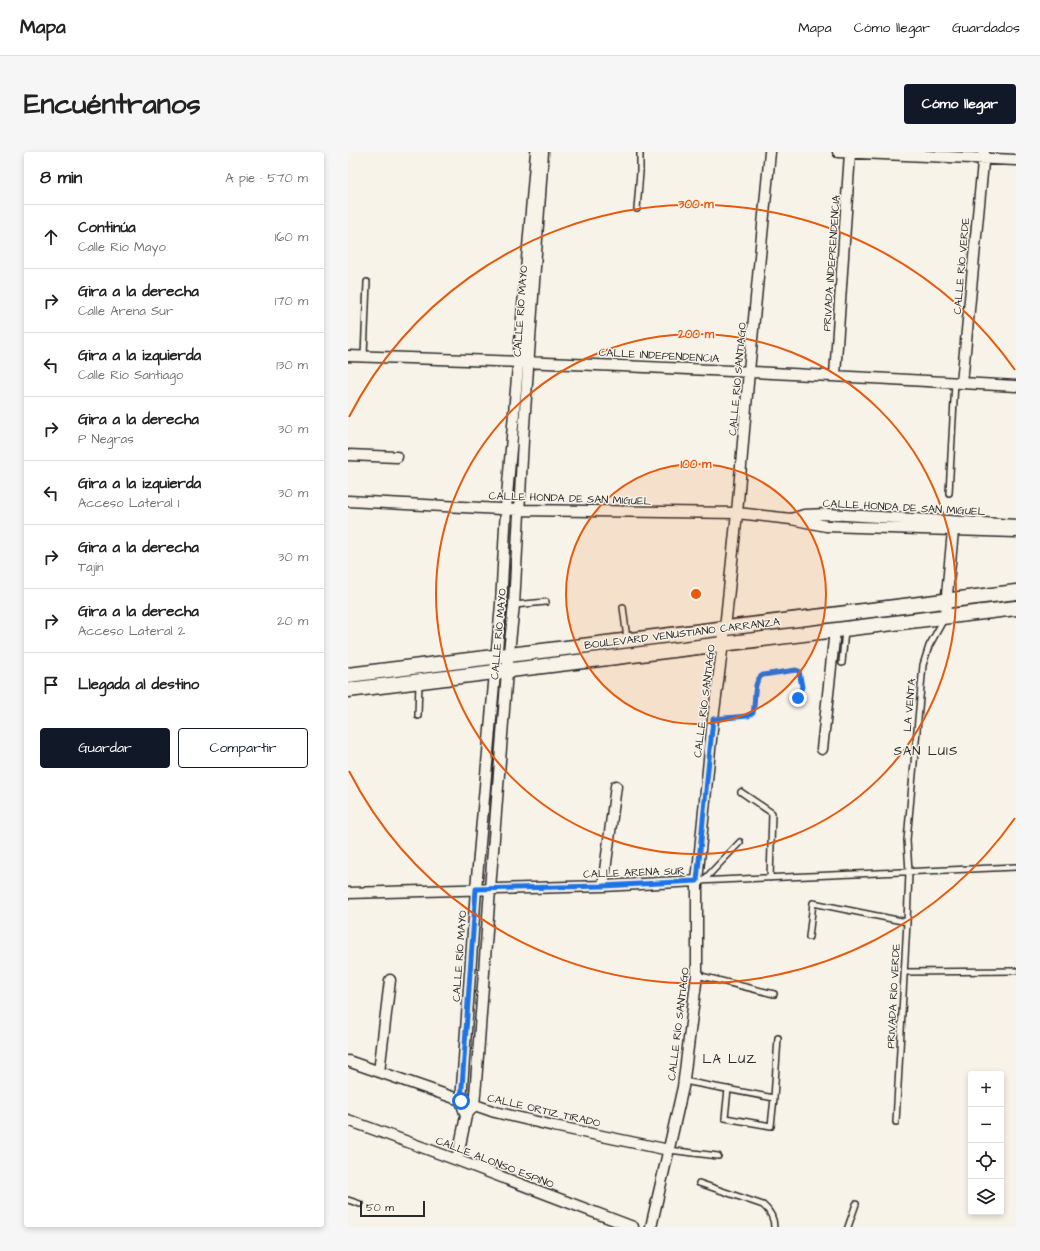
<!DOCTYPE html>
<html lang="es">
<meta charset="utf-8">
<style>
:root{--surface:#fff;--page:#f6f6f6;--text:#222;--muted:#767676;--line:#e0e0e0;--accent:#111827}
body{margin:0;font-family:"Architects Daughter",sans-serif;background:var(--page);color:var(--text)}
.controls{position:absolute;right:12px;bottom:12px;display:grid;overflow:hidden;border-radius:4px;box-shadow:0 2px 6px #0003}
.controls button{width:36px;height:36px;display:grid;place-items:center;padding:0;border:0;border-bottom:1px solid var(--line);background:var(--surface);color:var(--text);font:20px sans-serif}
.scale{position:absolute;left:12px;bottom:10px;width:65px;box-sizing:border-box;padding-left:4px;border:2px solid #2b2b2b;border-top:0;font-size:11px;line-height:14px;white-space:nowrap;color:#2b2b2b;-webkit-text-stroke:3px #f7f3e8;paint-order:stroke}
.stop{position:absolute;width:12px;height:12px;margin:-9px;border:3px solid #1a73e8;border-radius:50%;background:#fff}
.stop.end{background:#1a73e8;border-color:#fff;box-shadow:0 1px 4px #0008}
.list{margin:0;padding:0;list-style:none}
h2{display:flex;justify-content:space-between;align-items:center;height:52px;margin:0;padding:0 16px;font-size:17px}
h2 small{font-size:13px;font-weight:400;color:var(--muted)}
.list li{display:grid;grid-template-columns:26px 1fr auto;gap:12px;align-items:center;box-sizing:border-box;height:64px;padding:0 16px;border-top:1px solid var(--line)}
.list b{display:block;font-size:15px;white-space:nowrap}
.list p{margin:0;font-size:13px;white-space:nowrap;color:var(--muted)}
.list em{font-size:13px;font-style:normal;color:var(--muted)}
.actions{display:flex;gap:8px;padding:12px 16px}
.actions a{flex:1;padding:9px 0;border:1px solid var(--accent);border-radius:4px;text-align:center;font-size:14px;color:var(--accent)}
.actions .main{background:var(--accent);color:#fff}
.icon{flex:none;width:22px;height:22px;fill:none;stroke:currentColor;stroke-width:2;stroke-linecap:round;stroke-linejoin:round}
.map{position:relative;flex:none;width:668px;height:1075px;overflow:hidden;border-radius:4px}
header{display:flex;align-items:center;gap:24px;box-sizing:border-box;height:56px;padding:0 20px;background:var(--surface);border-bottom:1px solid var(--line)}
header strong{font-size:19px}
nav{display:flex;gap:22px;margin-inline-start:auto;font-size:14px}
.intro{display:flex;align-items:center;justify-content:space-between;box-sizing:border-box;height:96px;padding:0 24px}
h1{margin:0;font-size:28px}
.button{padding:10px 18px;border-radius:4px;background:var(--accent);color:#fff;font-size:14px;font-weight:700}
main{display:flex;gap:24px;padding:0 24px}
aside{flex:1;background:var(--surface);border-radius:4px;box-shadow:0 2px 6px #0003}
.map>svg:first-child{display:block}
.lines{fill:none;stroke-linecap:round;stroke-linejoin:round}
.service-casing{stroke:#2b2b2b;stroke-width:8}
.minor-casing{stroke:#2b2b2b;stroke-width:13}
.secondary-casing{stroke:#2b2b2b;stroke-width:17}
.path{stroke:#2b2b2b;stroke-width:1.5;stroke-dasharray:1 3;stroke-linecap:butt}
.service{stroke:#f7f3e8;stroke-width:5}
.minor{stroke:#f7f3e8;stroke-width:10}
.secondary{stroke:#f7f3e8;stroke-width:14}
.route{stroke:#1a73e8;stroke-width:5}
.ring{fill:none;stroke:#e8590c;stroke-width:2}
.labels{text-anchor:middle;stroke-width:3;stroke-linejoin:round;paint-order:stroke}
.street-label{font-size:11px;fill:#2b2b2b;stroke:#f7f3e8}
.quarter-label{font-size:13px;letter-spacing:1px;fill:#2b2b2b;stroke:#f7f3e8}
.centre{fill:#e8590c;stroke:#f7f3e8;stroke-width:2}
.ring-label{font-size:12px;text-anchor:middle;font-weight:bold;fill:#e8590c;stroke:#f7f3e8;stroke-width:3;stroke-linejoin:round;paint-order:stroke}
</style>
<header>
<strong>Mapa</strong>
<nav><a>Mapa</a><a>Cómo llegar</a><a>Guardados</a></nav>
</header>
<div class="intro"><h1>Encuéntranos</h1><a class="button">Cómo llegar</a></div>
<main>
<aside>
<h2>8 min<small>A pie · 570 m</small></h2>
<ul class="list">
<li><svg class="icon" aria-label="ahead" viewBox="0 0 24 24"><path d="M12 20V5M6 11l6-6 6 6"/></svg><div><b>Continúa</b><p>Calle Río Mayo</p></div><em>160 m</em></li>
<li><svg class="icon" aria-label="right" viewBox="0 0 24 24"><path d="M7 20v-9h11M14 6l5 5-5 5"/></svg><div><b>Gira a la derecha</b><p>Calle Arena Sur</p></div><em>170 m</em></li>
<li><svg class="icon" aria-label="left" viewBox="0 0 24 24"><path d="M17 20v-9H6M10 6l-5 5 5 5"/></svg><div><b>Gira a la izquierda</b><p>Calle Río Santiago</p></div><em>130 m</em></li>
<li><svg class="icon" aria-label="right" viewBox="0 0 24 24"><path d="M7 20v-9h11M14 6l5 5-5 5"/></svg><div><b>Gira a la derecha</b><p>P Negras</p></div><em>30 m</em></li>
<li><svg class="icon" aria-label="left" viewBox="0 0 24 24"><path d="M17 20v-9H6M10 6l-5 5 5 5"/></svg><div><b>Gira a la izquierda</b><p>Acceso Lateral 1</p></div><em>30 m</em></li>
<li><svg class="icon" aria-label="right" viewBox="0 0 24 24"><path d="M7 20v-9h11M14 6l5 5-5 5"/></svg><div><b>Gira a la derecha</b><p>Tajín</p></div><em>30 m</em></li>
<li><svg class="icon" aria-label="right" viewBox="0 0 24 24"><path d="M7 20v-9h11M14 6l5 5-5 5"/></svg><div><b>Gira a la derecha</b><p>Acceso Lateral 2</p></div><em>20 m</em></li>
<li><svg class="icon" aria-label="arrive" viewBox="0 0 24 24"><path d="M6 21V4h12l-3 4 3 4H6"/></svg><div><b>Llegada al destino</b></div></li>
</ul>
<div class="actions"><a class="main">Guardar</a><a>Compartir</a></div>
</aside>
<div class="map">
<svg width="668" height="1075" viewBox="0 0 668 1075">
<rect width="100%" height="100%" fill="#f7f3e8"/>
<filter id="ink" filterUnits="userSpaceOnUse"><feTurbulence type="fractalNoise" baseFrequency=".025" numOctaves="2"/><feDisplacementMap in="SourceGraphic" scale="8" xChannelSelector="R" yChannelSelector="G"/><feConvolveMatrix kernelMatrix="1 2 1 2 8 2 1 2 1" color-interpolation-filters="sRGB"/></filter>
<g filter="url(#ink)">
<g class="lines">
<g class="service-casing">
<path id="service" d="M 289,57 L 292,20 L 292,0
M 16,204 L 19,130
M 601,341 L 607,230
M 166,453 L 198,450
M 275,455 L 279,487
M 494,511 L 497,478
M 70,564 L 71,530
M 393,640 L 424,661 L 422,726
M 349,729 L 668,715
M 355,729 L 392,690
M 461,785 L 465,751 L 559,770
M 557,820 L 668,819
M 349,823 L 426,842
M 336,929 L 426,946 L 430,886
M 380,937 L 377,966 L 423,974 L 426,946
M 548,970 L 559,770 L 561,720 L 559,688 L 575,513 L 581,494 L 596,467
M 321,998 L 370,1004
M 351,1031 L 415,1053 C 422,1059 426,1065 426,1075
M 0,1048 L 12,1052
M 500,1075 L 508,1052"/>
</g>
<g class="minor-casing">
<path id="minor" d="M 490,0 L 668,8
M 0,204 C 223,211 445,221 668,234
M 487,223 L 502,1
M 614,231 L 636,0
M 0,303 L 49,305
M 0,349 L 171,358 L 389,361 L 443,367 L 478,374 L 668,380
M 443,367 L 456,363 L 480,362 L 668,373
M 597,464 L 605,379
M 474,597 L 487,478
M 255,734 L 268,634
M 0,741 L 255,734 L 349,729
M 0,909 L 147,960 L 206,974 L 321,998
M 31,920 L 42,828
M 118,964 L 113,949 L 128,737 L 153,452 L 158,356 L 188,0
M 0,968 L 109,1008 L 285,1075
M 109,1008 L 118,964 L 126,953 L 128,931 L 142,737 L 159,519 L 166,453 L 175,288 L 195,0
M 303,1075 L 335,935 L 349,823 L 349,729 L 365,567 L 377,476 L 389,361 L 401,219 L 422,0"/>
</g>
<g class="secondary-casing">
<path id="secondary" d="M 0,523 L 668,440
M 0,538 L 668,456"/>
</g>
<path class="path" d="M 375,566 L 400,563 L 405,561 L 408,530 L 410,526 L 415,523 L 448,518 L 451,519 C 458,536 449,538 450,553"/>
<use href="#service" class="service"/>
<use href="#minor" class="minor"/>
<use href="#secondary" class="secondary"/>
</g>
</g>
<g class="lines" filter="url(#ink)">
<path class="route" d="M 113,949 L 128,737 L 255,734 L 349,729 L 365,567 L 400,564 L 405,561 C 408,551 404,528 415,523 L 448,518 L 451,519 L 454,535 L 450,546"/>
</g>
<circle cx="348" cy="442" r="130" fill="#e8590c" fill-opacity=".12"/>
<g class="ring">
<circle cx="348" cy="442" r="130"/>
<circle cx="348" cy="442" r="260"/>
<path d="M667 666A390 390 0 0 1 1 619M1 265A390 390 0 0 1 667 218"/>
</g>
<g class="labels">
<g class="street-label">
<text transform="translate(483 111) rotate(-86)" y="4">PRIVADA INDEPRENDENCIA</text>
<text transform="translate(613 114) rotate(-85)" y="4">CALLE RÍO VERDE</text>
<text transform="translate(172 159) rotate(-86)" y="4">CALLE RÍO MAYO</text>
<text transform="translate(311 203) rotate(3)" y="4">CALLE INDEPENDENCIA</text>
<text transform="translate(389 227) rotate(-85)" y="4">CALLE RÍO SANTIAGO</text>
<text transform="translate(222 346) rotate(2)" y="4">CALLE HONDA DE SAN MIGUEL</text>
<text transform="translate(556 355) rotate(3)" y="4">CALLE HONDA DE SAN MIGUEL</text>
<text transform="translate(334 481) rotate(-7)" y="4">BOULEVARD VENUSTIANO CARRANZA</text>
<text transform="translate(150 482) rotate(-85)" y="4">CALLE RÍO MAYO</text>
<text transform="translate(356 549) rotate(-83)" y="4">CALLE RÍO SANTIAGO</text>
<text transform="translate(561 553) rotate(-85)" y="4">LA VENTA</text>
<text transform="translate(286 720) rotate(-2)" y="4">CALLE ARENA SUR</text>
<text transform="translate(111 804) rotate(-86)" y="4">CALLE RÍO MAYO</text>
<text transform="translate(545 844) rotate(-87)" y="4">PRIVADA RÍO VERDE</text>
<text transform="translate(330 872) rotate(-83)" y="4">CALLE RÍO SANTIAGO</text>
<text transform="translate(196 958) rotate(13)" y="4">CALLE ORTIZ TIRADO</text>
<text transform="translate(147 1010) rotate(21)" y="4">CALLE ALONSO ESPINO</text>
</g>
<g class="quarter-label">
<text x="578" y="603">SAN LUIS</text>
<text x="382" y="911">LA LUZ</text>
</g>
</g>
<circle cx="348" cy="442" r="6" class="centre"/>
<g class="ring-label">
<text x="348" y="56">300 m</text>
<text x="348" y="186">200 m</text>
<text x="348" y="316">100 m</text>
</g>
</svg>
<div class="controls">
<button>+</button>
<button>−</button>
<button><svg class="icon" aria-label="locate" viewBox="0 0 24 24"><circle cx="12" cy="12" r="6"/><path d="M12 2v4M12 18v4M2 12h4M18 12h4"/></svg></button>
<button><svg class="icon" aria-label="layers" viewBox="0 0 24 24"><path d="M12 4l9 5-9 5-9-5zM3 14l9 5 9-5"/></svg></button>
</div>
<div class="scale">50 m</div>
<div class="stop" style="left:113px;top:949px"></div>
<div class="stop end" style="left:450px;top:546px"></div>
</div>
</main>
